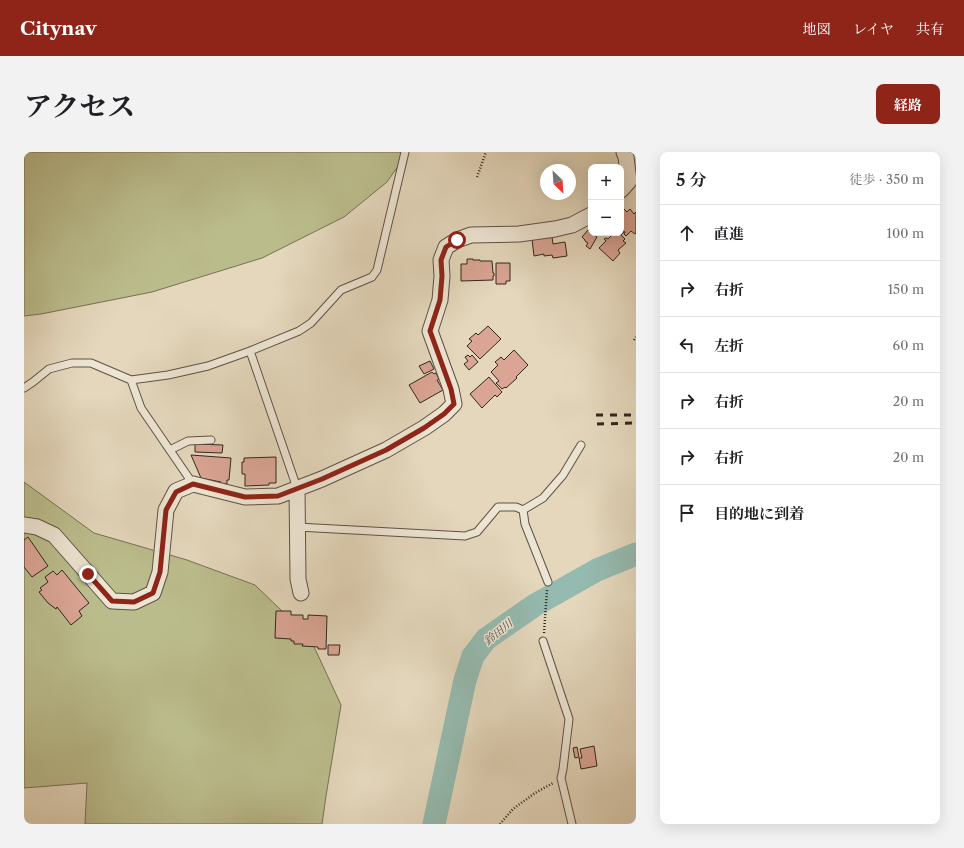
<!DOCTYPE html>
<html lang="ja">
<meta charset="utf-8">
<style>
:root{--surface:#fff;--page:#f2f2f2;--text:#202124;--muted:#757577;--line:#e0e0e0;--accent:#8f2418}
body{margin:0;font-family:"Libre Caslon Text","Noto Serif JP",serif;background:var(--page);color:var(--text)}
.controls{position:absolute;right:12px;top:12px;display:grid;overflow:hidden;border-radius:8px;box-shadow:0 4px 16px #0002}
.controls button{width:36px;height:36px;display:grid;place-items:center;padding:0;border:0;border-bottom:1px solid var(--line);background:var(--surface);color:var(--text);font:20px sans-serif}
.compass{position:absolute;left:516px;top:12px;width:36px;height:36px;border-radius:50%;background:var(--surface);box-shadow:0 4px 16px #0002;rotate:155deg}
.stop{position:absolute;width:12px;height:12px;margin:-9px;border:3px solid #8f2418;border-radius:50%;background:#fff}
.stop.end{background:#8f2418;border-color:#fff;box-shadow:0 1px 4px #0008}
.list{margin:0;padding:0;list-style:none}
h2{display:flex;justify-content:space-between;align-items:center;height:52px;margin:0;padding:0 16px;font-size:17px}
h2 small{font-size:13px;font-weight:400;color:var(--muted)}
.list li{display:grid;grid-template-columns:26px 1fr auto;gap:12px;align-items:center;box-sizing:border-box;height:56px;padding:0 16px;border-top:1px solid var(--line)}
.list b{display:block;font-size:15px;white-space:nowrap}
.list em{font-size:13px;font-style:normal;color:var(--muted)}
.icon{flex:none;width:22px;height:22px;fill:none;stroke:currentColor;stroke-width:2;stroke-linecap:round;stroke-linejoin:round}
.map{position:relative;flex:none;width:612px;height:672px;overflow:hidden;border-radius:8px}
header{display:flex;align-items:center;gap:24px;box-sizing:border-box;height:56px;padding:0 20px;background:var(--accent);color:#fff}
header strong{font-size:19px}
nav{display:flex;gap:22px;margin-inline-start:auto;font-size:14px}
.intro{display:flex;align-items:center;justify-content:space-between;box-sizing:border-box;height:96px;padding:0 24px}
h1{margin:0;font-size:28px}
.button{padding:10px 18px;border-radius:8px;background:var(--accent);color:#fff;font-size:14px;font-weight:700}
main{display:flex;gap:24px;padding:0 24px}
aside{flex:1;background:var(--surface);border-radius:8px;box-shadow:0 4px 16px #0002}
.map>svg:first-child{display:block}
.green{fill:#bbbc8c;stroke:#767154}
.lines{fill:none;stroke-linecap:round;stroke-linejoin:round}
.river{stroke:#95baaf;stroke-width:23}
.building{fill:#daa594;stroke:#32261d}
.lane-casing{stroke:#5e5245;stroke-width:9}
.street-casing{stroke:#5e5245;stroke-width:17}
.path{stroke:#32261d;stroke-width:2.5;stroke-dasharray:1 2;stroke-linecap:butt}
.lane{stroke:#ede5d3;stroke-width:7}
.street{stroke:#ede5d3;stroke-width:15}
.rail{stroke:#32261d;stroke-width:3;stroke-dasharray:7 7;stroke-linecap:butt}
.route{stroke:#8f2418;stroke-width:5}
.labels{text-anchor:middle;stroke-width:3;stroke-linejoin:round;paint-order:stroke}
.water-label{font-size:11px;font-style:italic;fill:#4b4b42;stroke:#ede5d3}
</style>
<header>
<strong>Citynav</strong>
<nav><a>地図</a><a>レイヤ</a><a>共有</a></nav>
</header>
<div class="intro"><h1>アクセス</h1><a class="button">経路</a></div>
<main>
<div class="map">
<svg width="612" height="672" viewBox="0 0 612 672">
<rect width="100%" height="100%" fill="#e4d7bc"/>
<filter id="stains"><feTurbulence type="fractalNoise" baseFrequency=".005" numOctaves="4"/><feColorMatrix values="0 0 0 0 .2 0 0 0 0 .09 0 0 0 0 .02 0 0 0 .5 -.17"/></filter>
<radialGradient id="worn" r=".72"><stop offset=".6" stop-color="#630" stop-opacity="0"/><stop offset="1" stop-color="#630" stop-opacity=".3"/></radialGradient>
<path class="green" d="M 0,0 L 384,0 L 363,30 L 320,65 L 238,106 L 128,140 L 17,162 L 0,164 Z
M 0,330 L 70,381 L 163,408 L 231,433 L 286,486 L 317,553 L 302,644 L 298,672 L 61,672 L 63,631 L 0,636 Z"/>
<g class="lines">
<path class="river" d="M 410,672 L 441,528 L 449,504 L 462,487 L 511,453 L 573,418 L 612,402"/>
</g>
<path class="building" d="M 598,55 L 603,60 L 606,57 L 610,62 L 612,60 L 612,81 L 611,82 L 607,79 L 602,84 L 600,82 L 601,80 L 597,77 L 597,56 Z
M 564,78 L 573,85 L 566,97 L 562,94 L 564,91 L 561,89 L 561,88 L 558,85 Z
M 597,78 L 600,80 L 597,83 L 601,87 L 599,89 L 602,91 L 594,98 L 596,101 L 589,109 L 575,96 L 582,89 L 580,87 L 582,86 L 584,87 L 590,81 L 597,81 Z
M 528,85 L 529,92 L 541,90 L 543,104 L 529,106 L 528,103 L 520,104 L 520,102 L 510,104 L 508,87 Z
M 443,107 L 449,107 L 449,108 L 456,108 L 456,109 L 468,109 L 469,121 L 470,121 L 470,124 L 469,124 L 469,128 L 437,129 L 437,112 L 443,112 Z
M 472,111 L 486,111 L 486,129 L 482,129 L 482,132 L 472,132 Z
M 464,174 L 477,187 L 456,207 L 443,194 L 448,189 L 445,187 L 452,181 L 454,183 Z
M 490,198 L 504,213 L 492,225 L 493,226 L 482,236 L 481,235 L 478,237 L 472,231 L 475,229 L 467,220 L 474,213 L 471,210 L 477,205 L 480,208 Z
M 444,203 L 446,205 L 448,203 L 454,210 L 445,218 L 440,212 L 444,209 L 441,205 Z
M 406,209 L 410,217 L 400,222 L 395,214 Z
M 408,220 L 410,222 L 412,221 L 415,227 L 413,228 L 419,238 L 396,251 L 385,233 Z
M 465,225 L 478,240 L 473,245 L 471,243 L 458,256 L 446,242 Z
M 171,292 L 199,293 L 198,301 L 171,300 Z
M 167,303 L 207,306 L 205,328 L 203,328 L 203,332 L 196,332 L 197,330 L 177,326 Z
M 252,305 L 252,331 L 245,331 L 245,333 L 221,334 L 221,322 L 218,322 L 218,310 L 220,310 L 220,306 Z
M 4,385 L 24,414 L 8,425 L 0,415 L 0,388 Z
M 38,418 L 65,451 L 55,459 L 58,464 L 47,473 L 33,455 L 32,457 L 24,451 L 15,440 L 18,438 L 16,436 L 24,430 L 21,425 L 29,419 L 33,423 Z
M 252,459 L 267,459 L 267,463 L 279,463 L 279,467 L 284,467 L 284,463 L 303,464 L 302,497 L 294,497 L 294,495 L 278,494 L 279,492 L 270,492 L 270,489 L 267,489 L 267,487 L 251,486 Z
M 304,493 L 316,493 L 315,503 L 304,503 Z
M 570,594 L 573,614 L 557,617 L 555,606 L 558,606 L 556,597 Z
M 553,595 L 555,605 L 551,606 L 549,596 Z"/>
<g class="lines">
<g class="lane-casing">
<path id="lane" d="M 107,228 L 117,256 L 169,332
M 0,236 L 9,230 L 25,217 L 48,211 L 67,211 L 107,228 L 144,223 L 184,214 L 226,199
M 146,298 L 164,289 L 187,288
M 273,336 L 226,199 L 275,179 L 287,171 L 317,138 L 348,125 L 353,118 L 381,0
M 273,375 L 441,384 L 453,380 L 474,355 L 492,355 L 499,358
M 524,430 L 501,372 L 499,358 L 519,346 L 539,323 L 557,293
M 519,489 L 545,567 L 539,617 L 537,626 L 548,672"/>
</g>
<g class="street-casing">
<path id="street" d="M 597,38 L 605,29 L 602,5 L 600,0
M 273,336 L 274,427 L 277,441
M 0,373 L 13,375 L 30,383 L 88,449 L 110,450 L 129,441 L 136,420 L 142,358 L 152,339 L 169,332 L 221,345 L 254,344 L 298,327 L 362,298 L 400,276 L 420,262 L 430,252 L 427,237 L 406,179 L 416,148 L 418,124 L 417,108 L 422,95 L 433,88 L 447,83 L 495,82 L 531,77 L 548,73 L 567,63"/>
</g>
<path class="path" d="M 453,25 L 462,0
M 610,188 L 612,185
M 520,481 L 523,438
M 476,672 L 489,657 L 511,641 L 529,631"/>
<use href="#lane" class="lane"/>
<use href="#street" class="street"/>
<path class="rail" d="M 572,263 L 612,263
M 573,272 L 612,271"/>
</g>
<g class="lines">
<path class="route" d="M 64,422 L 88,449 L 110,450 L 129,441 L 136,420 L 142,358 L 152,340 L 169,332 L 221,345 L 254,344 L 298,327 L 362,298 L 400,276 L 420,262 L 430,252 L 427,237 L 406,179 L 416,148 L 418,124 L 417,108 L 422,95 L 433,88"/>
</g>
<g class="labels">
<g class="water-label">
<text transform="translate(474 480) rotate(-39)" y="4">鈴田川</text>
</g>
</g>
<rect width="100%" height="100%" filter="url(#stains)"/>
<rect width="100%" height="100%" fill="url(#worn)"/>
</svg>
<div class="controls">
<button>+</button>
<button>−</button>
</div>
<svg class="compass" viewBox="-18 -18 36 36"><path d="M0-13l5 13h-10z" fill="#e53935"/><path d="M0 13l5-13h-10z" fill="#757577"/></svg>
<div class="stop" style="left:433px;top:88px"></div>
<div class="stop end" style="left:64px;top:422px"></div>
</div>
<aside>
<h2>5 分<small>徒歩 · 350 m</small></h2>
<ul class="list">
<li><svg class="icon" aria-label="ahead" viewBox="0 0 24 24"><path d="M12 20V5M6 11l6-6 6 6"/></svg><div><b>直進</b></div><em>100 m</em></li>
<li><svg class="icon" aria-label="right" viewBox="0 0 24 24"><path d="M7 20v-9h11M14 6l5 5-5 5"/></svg><div><b>右折</b></div><em>150 m</em></li>
<li><svg class="icon" aria-label="left" viewBox="0 0 24 24"><path d="M17 20v-9H6M10 6l-5 5 5 5"/></svg><div><b>左折</b></div><em>60 m</em></li>
<li><svg class="icon" aria-label="right" viewBox="0 0 24 24"><path d="M7 20v-9h11M14 6l5 5-5 5"/></svg><div><b>右折</b></div><em>20 m</em></li>
<li><svg class="icon" aria-label="right" viewBox="0 0 24 24"><path d="M7 20v-9h11M14 6l5 5-5 5"/></svg><div><b>右折</b></div><em>20 m</em></li>
<li><svg class="icon" aria-label="arrive" viewBox="0 0 24 24"><path d="M6 21V4h12l-3 4 3 4H6"/></svg><div><b>目的地に到着</b></div></li>
</ul>
</aside>
</main>
